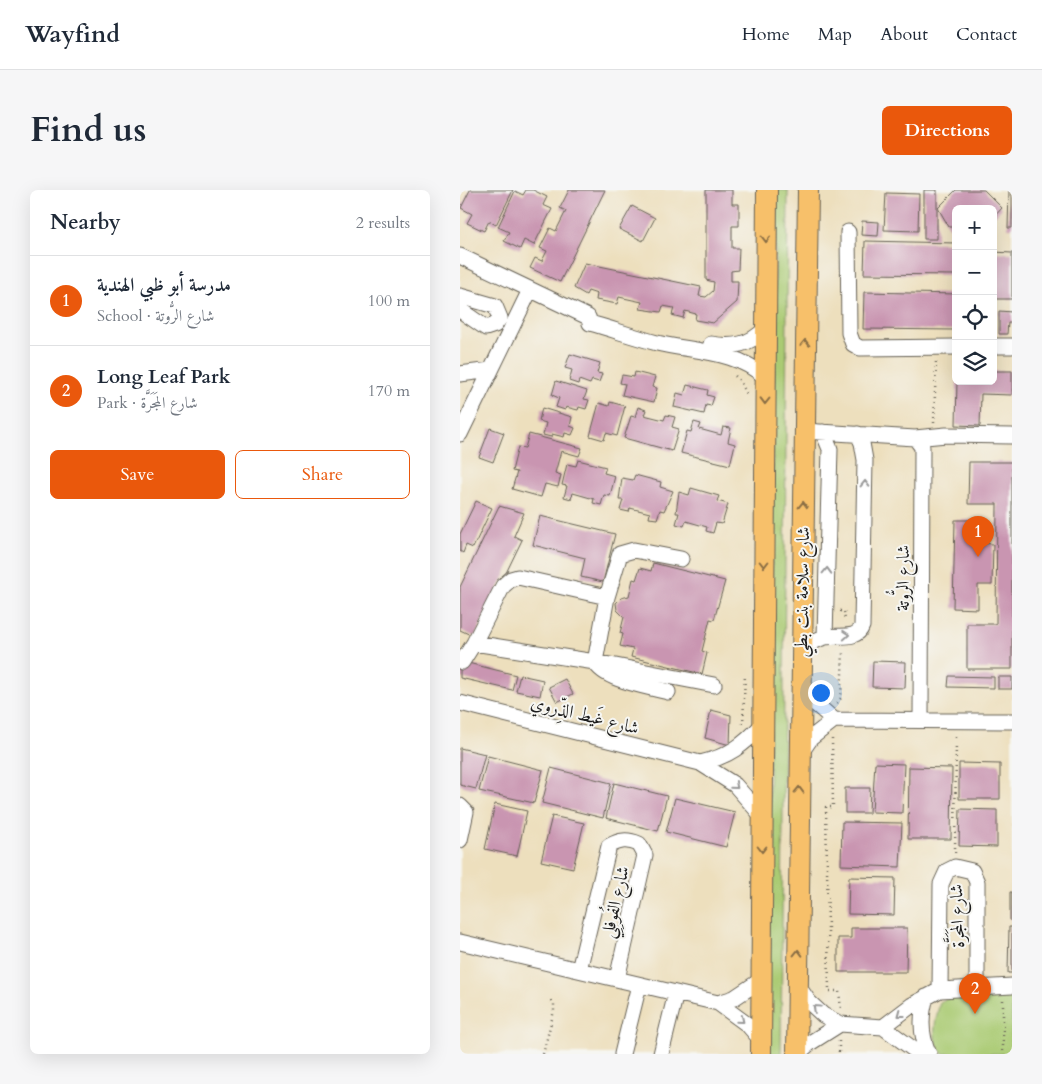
<!DOCTYPE html>
<meta charset="utf-8">
<style>
:root{--surface:#fff;--page:#f6f6f7;--text:#1f2937;--muted:#747a83;--line:#e0e1e3;--accent:#ea580c}
body{margin:0;font-family:Cardo,Amiri,serif;background:var(--page);color:var(--text)}
.controls{position:absolute;right:15px;top:15px;display:grid;overflow:hidden;border-radius:8px;box-shadow:0 5px 20px #0002}
.controls button{width:45px;height:45px;display:grid;place-items:center;padding:0;border:0;border-bottom:1px solid var(--line);background:var(--surface);color:var(--text);font:25px sans-serif}
.you{position:absolute;left:360px;top:502px;width:18px;height:18px;margin:-12px;border:4px solid #fff;border-radius:50%;background:#1a73e8;box-shadow:0 0 0 8px #1a73e833}
.badge{display:grid;place-items:center;width:32px;height:32px;border-radius:50%;background:var(--accent);color:#fff;font-size:16px;font-weight:700}
.pin{position:absolute;translate:-50% -41px;filter:drop-shadow(0 1px 2px #0008)}
.pin::after{content:'';position:absolute;top:26px;width:18px;height:15px;background:inherit;clip-path:polygon(0 0,100% 0,50% 100%)}
.list{margin:0;padding:0;list-style:none}
h2{display:flex;justify-content:space-between;align-items:center;height:65px;margin:0;padding:0 20px;font-size:21px}
h2 small{font-size:16px;font-weight:400;color:var(--muted)}
.list li{display:grid;grid-template-columns:32px 1fr auto;gap:15px;align-items:center;box-sizing:border-box;height:90px;padding:0 20px;border-top:1px solid var(--line)}
.list b{display:block;font-size:19px;white-space:nowrap}
.list p{margin:0;font-size:16px;white-space:nowrap;color:var(--muted)}
.list em{font-size:16px;font-style:normal;color:var(--muted)}
.actions{display:flex;gap:10px;padding:15px 20px}
.actions a{flex:1;padding:11px 0;border:1px solid var(--accent);border-radius:8px;text-align:center;font-size:18px;color:var(--accent)}
.actions .main{background:var(--accent);color:#fff}
.icon{flex:none;width:28px;height:28px;fill:none;stroke:currentColor;stroke-width:2;stroke-linecap:round;stroke-linejoin:round}
.map{position:relative;flex:none;width:552px;height:864px;overflow:hidden;border-radius:8px}
header{display:flex;align-items:center;gap:30px;box-sizing:border-box;height:70px;padding:0 25px;background:var(--surface);border-bottom:1px solid var(--line)}
header strong{font-size:24px}
nav{display:flex;gap:28px;margin-inline-start:auto;font-size:18px}
.intro{display:flex;align-items:center;justify-content:space-between;box-sizing:border-box;height:120px;padding:0 30px}
h1{margin:0;font-size:35px}
.button{padding:12px 22px;border-radius:8px;background:var(--accent);color:#fff;font-size:18px;font-weight:700}
main{display:flex;gap:30px;padding:0 30px}
aside{flex:1;background:var(--surface);border-radius:8px;box-shadow:0 5px 20px #0002}
.map>svg:first-child{display:block}
.green{fill:#aacb73;stroke:#637448}
.building{fill:#c995b1}
.lines{fill:none;stroke-linecap:round;stroke-linejoin:round}
.minor-casing{stroke:#656054;stroke-width:17}
.major-casing{stroke:#656054;stroke-width:22}
.path{stroke:#656054;stroke-width:2.5;stroke-dasharray:1 4;stroke-linecap:butt}
.minor{stroke:#fff;stroke-width:15}
.major{stroke:#f7c06b;stroke-width:20}
.oneway{stroke:#8a6e44}
.oneway2{stroke:#999}
.labels{text-anchor:middle;stroke-width:4;stroke-linejoin:round;paint-order:stroke}
.street-label{font-size:18px;fill:#1c1c1c;stroke:#f6f6f2}
</style>
<header>
<strong>Wayfind</strong>
<nav><a>Home</a><a>Map</a><a>About</a><a>Contact</a></nav>
</header>
<div class="intro"><h1>Find us</h1><a class="button">Directions</a></div>
<main>
<aside>
<h2>Nearby<small>2 results</small></h2>
<ul class="list">
<li><span class="badge">1</span><div><b>مدرسة أبو ظبي الهندية</b><p>School · شارع الرُّوتة</p></div><em>100 m</em></li>
<li><span class="badge">2</span><div><b>Long Leaf Park</b><p>Park · شارع المَجَرَّة</p></div><em>170 m</em></li>
</ul>
<div class="actions"><a class="main">Save</a><a>Share</a></div>
</aside>
<div class="map">
<svg width="552" height="864" viewBox="0 0 552 864">
<rect width="100%" height="100%" fill="#f6f6f2"/>
<filter id="ink" filterUnits="userSpaceOnUse"><feTurbulence type="fractalNoise" baseFrequency=".02" numOctaves="2"/><feDisplacementMap in="SourceGraphic" scale="10" xChannelSelector="R" yChannelSelector="G"/><feConvolveMatrix kernelMatrix="1 2 1 2 8 2 1 2 1" color-interpolation-filters="sRGB"/></filter>
<filter id="wash" filterUnits="userSpaceOnUse"><feTurbulence type="fractalNoise" baseFrequency=".0096" numOctaves="4" result="noise"/><feDisplacementMap in="SourceGraphic" scale="20" xChannelSelector="R" yChannelSelector="G"/><feGaussianBlur stdDeviation="1.12" result="paint"/><feColorMatrix in="noise" values="0 0 0 0 0 0 0 0 0 0 0 0 0 0 0 0 0 1.4 0 .05"/><feComposite in="paint" operator="in"/></filter>
<g filter="url(#wash)">
<rect width="100%" height="100%" fill="#eddfbd"/>
<path class="green" d="M 316,0 L 328,0 L 321,864 L 306,864 Z
M 493,806 L 552,806 L 552,864 L 483,864 C 469,850 476,829 480,812 Z"/>
<g id="blocks">
<path class="building" d="M 10,0 L 53,0 L 36,35 L 29,31 L 24,41 L 7,33 L 12,24 L 1,18 Z
M 66,0 L 73,0 L 87,7 L 83,15 L 92,19 L 74,55 L 64,50 L 60,59 L 44,51 L 49,42 L 38,37 L 55,1 L 63,5 Z
M 109,0 L 145,0 L 100,92 L 70,78 L 75,68 L 82,71 L 87,61 L 80,58 L 90,38 L 96,41 L 106,21 L 100,18 Z
M 246,0 L 272,0 L 272,14 L 279,14 L 279,36 L 272,36 L 272,58 L 279,58 L 278,80 L 271,81 L 271,91 L 278,91 L 277,112 L 253,133 L 235,130 L 236,124 L 225,121 L 223,128 L 212,125 L 214,118 L 203,116 L 201,122 L 180,119 L 182,112 L 159,107 L 157,114 L 136,110 L 137,104 L 128,101 L 126,105 L 114,98 L 125,73 L 241,97 L 239,106 L 246,107 L 253,101 L 254,92 L 246,90 Z
M 464,0 L 477,0 L 477,49 L 464,49 Z
M 496,0 L 524,0 L 542,18 L 533,28 L 533,19 L 496,19 L 496,37 L 489,37 L 478,18 Z
M 549,0 L 552,0 L 552,38 L 548,38 Z
M 426,3 L 459,4 L 458,41 L 424,40 Z
M 172,16 L 195,28 L 183,51 L 159,39 Z
M 402,31 L 419,32 L 418,46 L 401,45 Z
M 405,51 L 496,53 L 496,85 L 404,84 Z
M 533,62 L 552,63 L 552,109 L 533,109 Z
M 404,102 L 496,104 L 496,140 L 403,139 Z
M 539,121 L 552,122 L 552,133 L 548,133 L 547,144 L 539,144 Z
M 110,164 L 140,173 L 137,183 L 142,184 L 139,192 L 132,190 L 130,194 L 119,190 L 118,194 L 109,191 L 112,180 L 105,178 Z
M 533,181 L 552,181 L 552,205 L 521,204 L 520,236 L 496,235 L 497,191 L 533,191 Z
M 175,182 L 195,187 L 192,197 L 197,198 L 194,212 L 162,205 L 165,194 L 160,193 L 162,185 L 174,187 Z
M 96,191 L 127,201 L 124,209 L 129,210 L 126,219 L 119,217 L 118,220 L 106,217 L 105,220 L 96,217 L 99,208 L 92,205 Z
M 227,195 L 248,200 L 247,205 L 254,207 L 251,216 L 246,215 L 244,224 L 214,217 L 217,203 L 224,205 Z
M 150,212 L 165,216 L 157,246 L 146,243 L 144,250 L 130,246 L 139,213 L 149,216 Z
M 178,217 L 186,220 L 184,225 L 204,230 L 206,225 L 215,227 L 212,237 L 219,239 L 212,261 L 164,248 L 171,226 L 175,227 Z
M 82,218 L 112,227 L 110,236 L 115,238 L 112,245 L 105,243 L 104,247 L 92,244 L 91,247 L 83,245 L 86,233 L 79,231 Z
M 234,232 L 241,234 L 239,239 L 261,245 L 263,237 L 271,238 L 268,252 L 275,254 L 270,275 L 221,263 L 227,241 L 231,242 Z
M 30,238 L 44,243 L 33,272 L 19,267 Z
M 69,244 L 122,258 L 119,266 L 101,261 L 95,283 L 101,285 L 98,297 L 85,294 L 81,307 L 52,299 L 57,282 L 52,281 L 58,257 L 65,258 Z
M 118,270 L 146,277 L 144,283 L 155,286 L 150,306 L 144,305 L 141,315 L 133,313 L 134,309 L 113,303 L 111,309 L 104,307 L 107,296 L 102,295 L 107,274 L 116,276 Z
M 509,272 L 552,272 L 552,479 L 507,479 L 507,434 L 536,434 L 537,314 L 508,314 Z
M 175,285 L 201,292 L 200,297 L 213,301 L 204,321 L 200,320 L 197,329 L 189,328 L 190,323 L 170,318 L 169,322 L 160,320 L 163,310 L 159,310 L 162,288 L 173,290 Z
M 231,298 L 259,306 L 257,311 L 268,314 L 262,334 L 256,333 L 253,343 L 246,341 L 247,337 L 226,331 L 224,336 L 216,334 L 219,323 L 216,323 L 219,302 L 229,305 Z
M 16,311 L 32,318 L 13,358 L 6,355 L 3,363 L 0,361 L 0,344 Z
M 39,316 L 64,323 L 54,346 L 62,350 L 15,447 L 0,440 L 0,397 Z
M 80,326 L 155,344 L 143,392 L 121,387 L 125,368 L 73,355 Z
M 495,330 L 519,330 L 518,353 L 533,354 L 532,395 L 518,395 L 518,419 L 493,418 Z
M 193,373 L 265,391 L 254,430 L 250,429 L 242,461 L 247,463 L 242,484 L 171,467 L 173,459 L 160,456 L 163,444 L 160,443 L 164,427 L 157,420 L 156,413 L 161,408 L 169,406 L 173,389 L 176,390 L 180,378 L 191,381 Z
M 0,471 L 56,485 L 52,500 L 0,488 Z
M 413,471 L 446,472 L 445,498 L 412,497 Z
M 60,485 L 83,490 L 80,506 L 56,501 Z
M 489,486 L 534,487 L 534,498 L 488,497 Z
M 538,487 L 552,487 L 552,499 L 538,499 Z
M 105,489 L 113,504 L 97,512 L 89,497 Z
M 251,520 L 271,525 L 270,555 L 245,548 Z
M 0,558 L 25,564 L 16,599 L 0,595 Z
M 28,566 L 83,580 L 74,613 L 19,601 Z
M 415,573 L 444,574 L 442,623 L 412,622 Z
M 499,573 L 540,574 L 540,609 L 499,609 Z
M 449,577 L 492,578 L 491,649 L 448,649 Z
M 91,578 L 151,593 L 143,628 L 82,613 Z
M 154,593 L 207,606 L 198,641 L 146,628 Z
M 385,598 L 410,598 L 409,623 L 385,623 Z
M 215,608 L 275,622 L 266,657 L 206,642 Z
M 35,614 L 67,621 L 57,666 L 25,659 Z
M 500,619 L 537,620 L 537,657 L 499,656 Z
M 92,626 L 124,633 L 113,678 L 81,671 Z
M 382,632 L 442,633 L 440,677 L 381,675 Z
M 389,687 L 435,688 L 434,725 L 388,724 Z
M 550,702 L 552,702 L 552,730 L 550,730 Z
M 549,737 L 552,737 L 552,783 L 548,783 Z
M 391,738 L 447,738 L 446,782 L 378,782 L 378,748 L 391,748 Z"/>
</g>
</g>
<g filter="url(#ink)">
<use href="#blocks" fill-opacity="0" stroke="#656054" stroke-width="1"/>
<g class="lines">
<g class="minor-casing">
<path id="minor" d="M 388,42 L 389,143 L 393,154 L 400,158 L 496,157
M 0,66 L 128,127 L 130,133 C 152,139 174,147 197,153 C 234,162 277,160 306,188
M 0,106 L 35,116 L 40,128 L 35,135 L 26,138 L 0,120
M 251,154 C 273,158 290,155 306,138
M 533,156 L 552,156
M 0,184 L 31,180
M 344,241 L 455,248 L 462,257 L 461,530
M 363,242 L 370,259 L 365,447
M 0,244 L 70,100
M 455,248 L 486,245 L 552,246
M 14,453 L 135,472 L 254,495
M 341,461 C 349,454 356,449 366,447 C 379,444 397,451 402,436 L 405,270 L 402,253 L 398,244
M 2,472 L 14,453 L 43,396 L 51,389 L 58,387 L 147,407
M 341,501 L 374,530 L 552,531
M 208,502 C 187,496 145,491 135,472 L 147,407 L 160,364 L 174,360 L 221,369
M 0,513 L 240,573 L 275,595 L 302,626
M 340,564 L 351,548 L 374,530
M 240,573 C 268,567 284,555 303,534
M 0,616 L 6,622 L 0,650
M 0,752 L 258,813 L 288,835 L 301,850
M 119,780 L 149,656 C 160,650 167,649 179,654 L 185,665 L 157,789
M 338,796 L 349,812 L 363,825 L 380,834 L 423,837 L 460,864
M 480,800 L 481,694 L 487,681 L 495,677 L 512,681 L 517,692 L 517,797
M 466,807 C 460,827 460,845 469,864
M 258,813 L 274,808 L 301,790
M 423,837 L 452,815 L 480,800 L 552,796
M 162,864 L 179,795
M 201,864 L 216,803
M 337,864 L 350,853 L 380,834"/>
</g>
<g class="major-casing">
<path id="major" d="M 301,864 L 307,0
M 337,864 L 348,0"/>
</g>
<path class="path" d="M 275,186 L 280,191 L 288,206
M 474,233 L 476,171
M 380,421 L 384,421 L 385,430
M 377,513 L 381,508 L 383,461
M 283,534 L 285,484
M 372,549 L 373,617 L 366,617 L 369,801 L 379,801 L 381,819
M 495,663 L 496,546
M 543,810 L 543,864
M 379,851 L 379,864
M 83,864 L 94,821 L 94,814 L 90,810"/>
<use href="#minor" class="minor"/>
<use href="#major" class="major"/>
</g>
<defs><path id="oneway-chevron" d="M-2-3.5L2.5 0L-2 3.5" fill="none" stroke-width="1.6" stroke-linecap="round" stroke-linejoin="round" transform="scale(1.25)"/></defs>
<g class="oneway">
<use href="#oneway-chevron" transform="translate(306 49) rotate(90)"/>
<use href="#oneway-chevron" transform="translate(345 153) rotate(-89)"/>
<use href="#oneway-chevron" transform="translate(305 211) rotate(91)"/>
<use href="#oneway-chevron" transform="translate(343 315) rotate(-89)"/>
<use href="#oneway-chevron" transform="translate(304 374) rotate(90)"/>
<use href="#oneway-chevron" transform="translate(339 600) rotate(-89)"/>
<use href="#oneway-chevron" transform="translate(302 659) rotate(90)"/>
<use href="#oneway-chevron" transform="translate(338 763) rotate(-89)"/>
</g>
<g class="oneway2">
<use href="#oneway-chevron" transform="translate(405 294) rotate(-89)"/>
<use href="#oneway-chevron" transform="translate(367 381) rotate(-88)"/>
<use href="#oneway-chevron" transform="translate(386 445) rotate(-4)"/>
<use href="#oneway-chevron" transform="translate(275 596) rotate(40)"/>
<use href="#oneway-chevron" transform="translate(356 818) rotate(-138)"/>
<use href="#oneway-chevron" transform="translate(440 824) rotate(143)"/>
<use href="#oneway-chevron" transform="translate(281 830) rotate(39)"/>
</g>
</g>
<g class="labels">
<g class="street-label">
<text transform="translate(443 388) rotate(-90)" y="6">شارع الرُّوتة</text>
<text transform="translate(342 402) rotate(-89)" y="6">شارع سلامة بنت بطي</text>
<text transform="translate(125 525) rotate(14)" y="6">شارع غَيط الذِّروي</text>
<text transform="translate(155 712) rotate(-77)" y="6">شارع الفُوفِلِي</text>
<text transform="translate(497 726) rotate(-92)" y="6">شارع المَجَرَّة</text>
</g>
</g>
</svg>
<div class="controls">
<button>+</button>
<button>−</button>
<button><svg class="icon" aria-label="locate" viewBox="0 0 24 24"><circle cx="12" cy="12" r="6"/><path d="M12 2v4M12 18v4M2 12h4M18 12h4"/></svg></button>
<button><svg class="icon" aria-label="layers" viewBox="0 0 24 24"><path d="M12 4l9 5-9 5-9-5zM3 14l9 5 9-5"/></svg></button>
</div>
<div class="you"></div>
<div class="pin badge" style="left:518px;top:367px">1</div>
<div class="pin badge" style="left:515px;top:824px">2</div>
</div>
</main>
